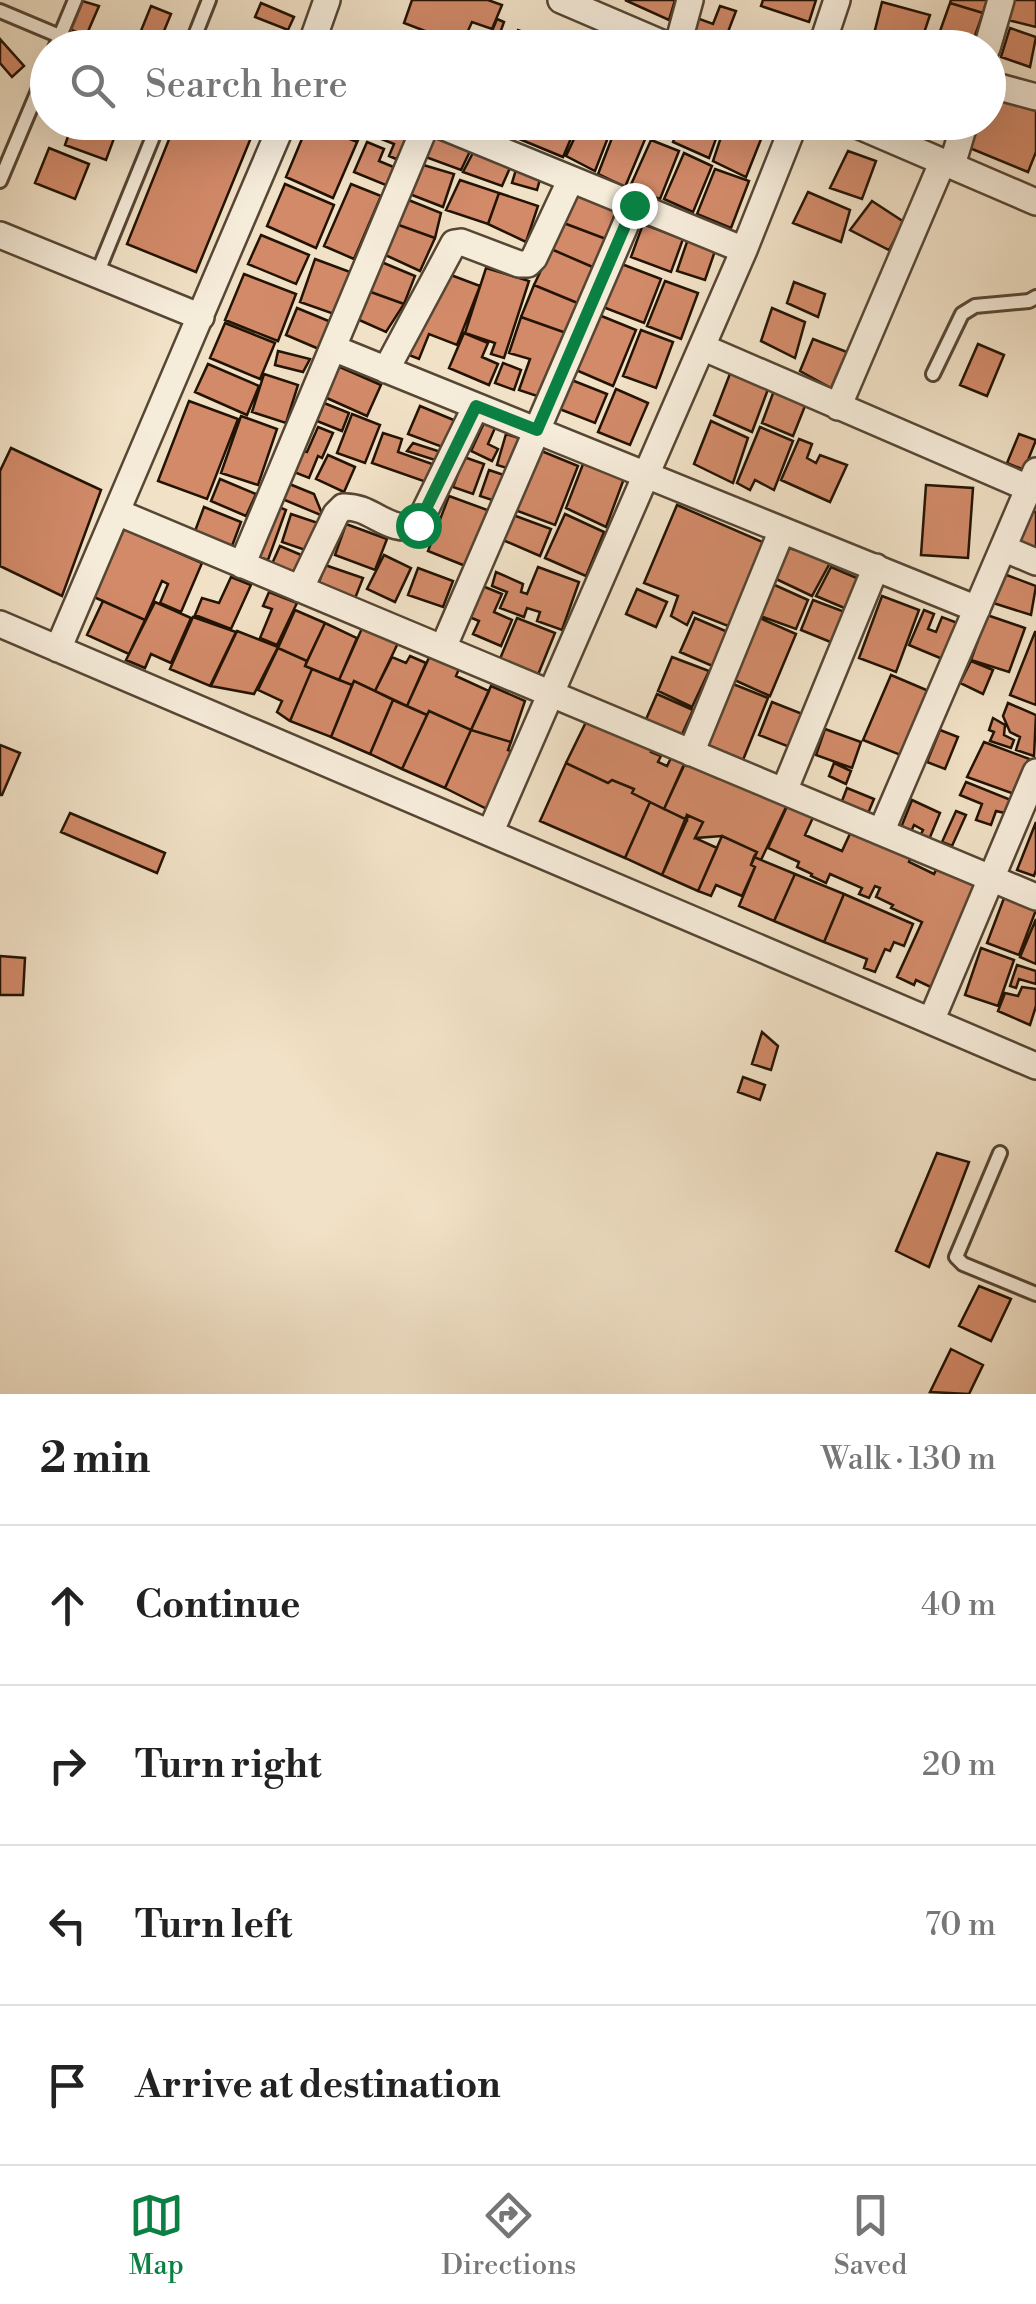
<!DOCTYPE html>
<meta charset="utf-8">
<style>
:root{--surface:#fff;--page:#f2f2f2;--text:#222;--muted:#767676;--line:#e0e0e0;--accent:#0b8043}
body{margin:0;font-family:"Libre Bodoni",serif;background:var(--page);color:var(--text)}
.stop{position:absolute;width:30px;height:30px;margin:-22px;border:8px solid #0b8043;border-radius:50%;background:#fff}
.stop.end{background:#0b8043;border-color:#fff;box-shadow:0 2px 10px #0008}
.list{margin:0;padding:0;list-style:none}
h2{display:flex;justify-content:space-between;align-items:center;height:130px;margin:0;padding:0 40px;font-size:42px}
h2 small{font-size:32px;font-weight:400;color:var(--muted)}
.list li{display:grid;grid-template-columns:65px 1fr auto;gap:30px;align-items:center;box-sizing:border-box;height:160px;padding:0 40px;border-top:2px solid var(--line)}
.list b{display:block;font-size:38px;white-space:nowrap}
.list em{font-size:32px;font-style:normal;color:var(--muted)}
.icon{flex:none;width:55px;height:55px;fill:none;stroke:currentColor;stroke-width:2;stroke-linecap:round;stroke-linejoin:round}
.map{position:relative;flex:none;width:1036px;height:1394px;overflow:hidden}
.search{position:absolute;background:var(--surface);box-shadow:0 10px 40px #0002;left:30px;right:30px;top:30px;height:110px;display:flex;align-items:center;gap:25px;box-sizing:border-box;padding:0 35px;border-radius:55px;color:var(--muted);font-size:38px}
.sheet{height:770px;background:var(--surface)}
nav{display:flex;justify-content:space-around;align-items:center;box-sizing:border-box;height:140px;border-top:2px solid var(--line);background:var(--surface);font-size:28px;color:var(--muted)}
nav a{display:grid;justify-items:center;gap:5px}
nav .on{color:var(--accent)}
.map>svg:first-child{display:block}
.building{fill:#d28a69;stroke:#231303;stroke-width:2.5}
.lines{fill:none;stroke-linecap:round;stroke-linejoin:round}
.lane-casing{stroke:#564634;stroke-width:18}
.street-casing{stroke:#564634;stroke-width:30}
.lane{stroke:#f6ecda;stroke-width:12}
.street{stroke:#f6ecda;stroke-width:25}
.route{stroke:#0b8043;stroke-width:12}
</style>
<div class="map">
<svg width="1036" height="1394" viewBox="0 0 1036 1394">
<rect width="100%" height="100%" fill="#f1e1c6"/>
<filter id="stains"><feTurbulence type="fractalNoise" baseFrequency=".002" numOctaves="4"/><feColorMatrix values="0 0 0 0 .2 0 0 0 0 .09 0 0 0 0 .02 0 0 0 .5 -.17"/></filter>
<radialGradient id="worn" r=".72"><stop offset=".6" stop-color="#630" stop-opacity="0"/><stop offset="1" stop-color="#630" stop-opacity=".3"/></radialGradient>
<path class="building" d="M 79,0 L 99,6 L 86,36 L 67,28 Z
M 412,0 L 488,0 L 502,5 L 492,29 L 472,22 L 467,33 L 481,39 L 477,48 L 448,48 L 439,44 L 441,37 L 404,23 Z
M 625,0 L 675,0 L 669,20 Z
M 763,0 L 816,0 L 809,22 L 761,6 Z
M 951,0 L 987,0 L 983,13 L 950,3 Z
M 1013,0 L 1036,0 L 1036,27 L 1008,20 Z
M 882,2 L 930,15 L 919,48 L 873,38 Z
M 261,3 L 294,17 L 288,30 L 255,17 Z
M 950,3 L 983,13 L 972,44 L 939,34 Z
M 151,6 L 171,14 L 157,48 L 134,48 Z
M 720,6 L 736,11 L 723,45 L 691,33 L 697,18 L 713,24 Z
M 497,19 L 504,22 L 500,33 L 514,39 L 518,30 L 526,33 L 520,48 L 485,48 Z
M 1010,28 L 1036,37 L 1030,67 L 1001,57 Z
M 534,32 L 574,45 L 528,48 Z
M 207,33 L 241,48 L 201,48 Z
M 939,34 L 972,44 L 971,48 L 935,48 Z
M 0,39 L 24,66 L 12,77 L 0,63 Z
M 988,90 L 1036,109 L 1036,152 L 1028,172 L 960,144 L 969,122 L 988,122 Z
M 73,122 L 120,122 L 106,160 L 65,145 Z
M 176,122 L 257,123 L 196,272 L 127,244 Z
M 309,122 L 338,122 L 361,133 L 333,198 L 286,177 Z
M 323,122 L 365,122 L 357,142 L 321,128 Z
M 374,122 L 416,123 L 401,161 L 389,156 L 394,144 L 369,134 Z
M 518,122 L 578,122 L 563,157 L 512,136 Z
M 582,122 L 614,122 L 595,171 L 566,156 Z
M 680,122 L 722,122 L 709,158 L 673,142 Z
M 726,122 L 746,122 L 765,129 L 746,177 L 713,161 Z
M 617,125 L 646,137 L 625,187 L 598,174 Z
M 434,127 L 474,143 L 461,170 L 423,156 Z
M 651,140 L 679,151 L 660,199 L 629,189 Z
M 367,142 L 384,149 L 379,161 L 396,168 L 388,186 L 354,172 Z
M 476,147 L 513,161 L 502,186 L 463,172 Z
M 49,148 L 89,164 L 75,199 L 35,183 Z
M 848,151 L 876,161 L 862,199 L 830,188 Z
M 684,153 L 712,166 L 693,212 L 664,199 Z
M 518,163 L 542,172 L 537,190 L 512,183 Z
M 420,164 L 454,174 L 443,207 L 407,193 Z
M 715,169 L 749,181 L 731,228 L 697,214 Z
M 460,180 L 499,193 L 488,224 L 446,210 Z
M 285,184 L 334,205 L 316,248 L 267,226 Z
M 351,184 L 381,196 L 354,259 L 324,246 Z
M 573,192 L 617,208 L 606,239 L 561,222 Z
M 808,192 L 850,210 L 841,242 L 793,223 Z
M 499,193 L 538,206 L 526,242 L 488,224 Z
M 406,199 L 441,213 L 435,238 L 396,224 Z
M 872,201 L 904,222 L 889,250 L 850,230 Z
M 561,222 L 606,239 L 595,268 L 551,249 Z
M 396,224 L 435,238 L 420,271 L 381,253 Z
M 643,224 L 683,239 L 671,272 L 631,257 Z
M 261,235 L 309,255 L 296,284 L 248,264 Z
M 688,239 L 716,248 L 705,280 L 677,271 Z
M 551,249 L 595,268 L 580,304 L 534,285 Z
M 315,259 L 350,272 L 334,314 L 300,302 Z
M 379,261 L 415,276 L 404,304 L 368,291 Z
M 619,263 L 661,279 L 644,323 L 603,307 Z
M 486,268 L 529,281 L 504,358 L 491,354 L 495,343 L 465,333 Z
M 443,272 L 480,286 L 457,345 L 429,334 L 419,359 L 409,355 Z
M 244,274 L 296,294 L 278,341 L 225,320 Z
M 665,281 L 698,293 L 681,339 L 647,326 Z
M 794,282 L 825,294 L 818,317 L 787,303 Z
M 534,285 L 580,304 L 569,334 L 521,317 Z
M 368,291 L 404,304 L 386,332 L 357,319 Z
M 297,308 L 331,322 L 319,349 L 286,335 Z
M 772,308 L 805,322 L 795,358 L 761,341 Z
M 599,315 L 636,330 L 613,386 L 576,370 Z
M 521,317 L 569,334 L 546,399 L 519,390 L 530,359 L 509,353 Z
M 225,323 L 275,343 L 260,379 L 210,358 Z
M 641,330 L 673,342 L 656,388 L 623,376 Z
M 464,333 L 488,343 L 482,357 L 498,364 L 489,385 L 449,368 Z
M 813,339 L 847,352 L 831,388 L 800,371 Z
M 978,344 L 1004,355 L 987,396 L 960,385 Z
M 278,351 L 310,359 L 303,372 L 275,365 Z
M 503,363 L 521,370 L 514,390 L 495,383 Z
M 208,364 L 259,386 L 247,415 L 195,392 Z
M 333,364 L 381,385 L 367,416 L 320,395 Z
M 733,366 L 770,384 L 752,432 L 714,415 Z
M 264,374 L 298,385 L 286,423 L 252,412 Z
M 569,379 L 607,394 L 595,423 L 557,408 Z
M 775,388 L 807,401 L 793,436 L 762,423 Z
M 616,389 L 648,403 L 630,445 L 598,432 Z
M 189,401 L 238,419 L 207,499 L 158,481 Z
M 324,403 L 349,413 L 342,431 L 317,421 Z
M 420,406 L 456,421 L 445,448 L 408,434 Z
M 352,414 L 380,425 L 365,463 L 337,453 Z
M 241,416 L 277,429 L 258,485 L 221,473 Z
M 711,421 L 748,438 L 733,483 L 694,464 Z
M 484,423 L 495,428 L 488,444 L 498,449 L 492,461 L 471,451 Z
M 318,427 L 333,433 L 322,458 L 318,456 L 309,478 L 289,470 L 298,449 L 307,452 Z
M 760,427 L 793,441 L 774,490 L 755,480 L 750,490 L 737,483 Z
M 383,433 L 402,439 L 398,452 L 435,465 L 429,483 L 372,463 Z
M 506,434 L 519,438 L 510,469 L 497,465 Z
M 1019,434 L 1036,440 L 1024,470 L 1007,463 Z
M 799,439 L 812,444 L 807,458 L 816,463 L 820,455 L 847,465 L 830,502 L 781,480 Z
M 413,443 L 441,452 L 438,461 L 407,451 Z
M 11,448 L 101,490 L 62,596 L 0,566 L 0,471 Z
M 539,450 L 578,466 L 555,525 L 515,510 Z
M 328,455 L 355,467 L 344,492 L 316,479 Z
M 464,457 L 484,464 L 473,494 L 453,487 Z
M 585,459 L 625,476 L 606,527 L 566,508 Z
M 489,470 L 504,475 L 495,501 L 480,496 Z
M 220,479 L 256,494 L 246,516 L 211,501 Z
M 287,483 L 314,494 L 323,516 L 280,498 Z
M 926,485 L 973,488 L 968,558 L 921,555 Z
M 449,496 L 490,511 L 468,567 L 428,551 Z
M 274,505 L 286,510 L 268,560 L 255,556 Z
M 677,505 L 767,544 L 728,626 L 693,612 L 687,625 L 671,616 L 678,596 L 644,583 Z
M 204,507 L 241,522 L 232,546 L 195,531 Z
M 1031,510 L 1036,512 L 1036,549 L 1018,541 Z
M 291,514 L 321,524 L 311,552 L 282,542 Z
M 565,514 L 604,532 L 586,576 L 545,558 Z
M 513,515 L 551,529 L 540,556 L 503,540 Z
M 346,524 L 387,539 L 375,570 L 335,555 Z
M 124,529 L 202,563 L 181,612 L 160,603 L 168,584 L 162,581 L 145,620 L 94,597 Z
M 280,546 L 306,557 L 297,577 L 271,566 Z
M 786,547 L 831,561 L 812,596 L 774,578 Z
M 384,555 L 411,568 L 395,602 L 367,589 Z
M 325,565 L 363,578 L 354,601 L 317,588 Z
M 538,567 L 579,582 L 562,630 L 537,621 L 540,612 L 527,608 L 524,617 L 500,608 L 507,592 L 492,586 L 496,572 L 523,584 L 521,592 L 527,594 Z
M 831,567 L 866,582 L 854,612 L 816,596 Z
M 418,568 L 453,581 L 443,607 L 408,595 Z
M 1004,574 L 1036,586 L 1031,615 L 990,602 Z
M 231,577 L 251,585 L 231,629 L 195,615 L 202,598 L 219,603 Z
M 768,582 L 808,600 L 796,629 L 755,614 Z
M 480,585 L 502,594 L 494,612 L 512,620 L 501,646 L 473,634 L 479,621 L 467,616 Z
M 637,589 L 667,602 L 656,627 L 626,614 Z
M 269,592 L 297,603 L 277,645 L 260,638 L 272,609 L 263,606 Z
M 882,596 L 919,610 L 896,672 L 859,658 Z
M 813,600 L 850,614 L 838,645 L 801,630 Z
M 103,601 L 145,620 L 129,654 L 87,635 Z
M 155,602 L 191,618 L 171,663 L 151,654 L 145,668 L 126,660 Z
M 295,610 L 325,623 L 307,661 L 278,648 Z
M 924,610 L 934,614 L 928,629 L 936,632 L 942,617 L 960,624 L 945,660 L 909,645 Z
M 987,615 L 1025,628 L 1009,672 L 971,660 Z
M 755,616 L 796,634 L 770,696 L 730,678 Z
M 193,617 L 236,632 L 210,686 L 170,669 Z
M 517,618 L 555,633 L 535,682 L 497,666 Z
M 695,618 L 730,633 L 715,667 L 680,652 Z
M 325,623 L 357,638 L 339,680 L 305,666 Z
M 363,626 L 399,641 L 375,691 L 354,681 L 352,685 L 339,680 Z
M 237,631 L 278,647 L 254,694 L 211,686 Z
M 1035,632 L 1036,632 L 1036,705 L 1010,695 Z
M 278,648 L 307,661 L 305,666 L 312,669 L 290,721 L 277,712 L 282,701 L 258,690 Z
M 432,651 L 461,664 L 456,676 L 489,691 L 471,730 L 429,711 L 427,715 L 407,706 Z
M 410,656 L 426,663 L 407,706 L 375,691 L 392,657 L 406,663 Z
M 672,657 L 709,671 L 692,707 L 658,691 Z
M 971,661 L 993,670 L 983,694 L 960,683 Z
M 312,669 L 352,685 L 331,737 L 290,721 Z
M 891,675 L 931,692 L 903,756 L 863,740 Z
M 354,681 L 393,700 L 370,754 L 331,737 Z
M 728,682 L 768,698 L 743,760 L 703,743 Z
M 491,686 L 525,701 L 511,742 L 471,730 Z
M 657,694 L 693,710 L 679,741 L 644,724 Z
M 393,700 L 427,715 L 402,769 L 370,754 Z
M 772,702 L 805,715 L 792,748 L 759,735 Z
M 1008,703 L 1036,715 L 1034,756 L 1016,750 L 1020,737 L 1010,732 L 1003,716 Z
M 429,711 L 471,730 L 445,788 L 402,769 Z
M 589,716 L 654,745 L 651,752 L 661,756 L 658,762 L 667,766 L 672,756 L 685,762 L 664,809 L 632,793 L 634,789 L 612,780 L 608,783 L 566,763 Z
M 993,718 L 1005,725 L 1004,735 L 1014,740 L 1011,748 L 990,741 L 994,732 L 989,730 Z
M 825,729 L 861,742 L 852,768 L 816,755 Z
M 471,730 L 511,742 L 508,750 L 513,752 L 487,809 L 445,788 Z
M 940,730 L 958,737 L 945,769 L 927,762 Z
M 984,742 L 1032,760 L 1017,795 L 967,777 Z
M 0,745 L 20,753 L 2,795 L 0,795 Z
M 688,757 L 709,767 L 706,773 L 717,778 L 719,774 L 787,805 L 761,860 L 754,857 L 757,852 L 722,836 L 695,838 L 703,822 L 687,815 L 687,820 L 664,809 Z
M 566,763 L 608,783 L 612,780 L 634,789 L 632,793 L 650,802 L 625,858 L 540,821 Z
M 834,763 L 851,771 L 846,784 L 829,776 Z
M 966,782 L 1016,802 L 1009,814 L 996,811 L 991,825 L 976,820 L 982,804 L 960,795 Z
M 847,788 L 874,799 L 866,818 L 840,806 Z
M 790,800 L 816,811 L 805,835 L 842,851 L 854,825 L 911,857 L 909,862 L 934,874 L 938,866 L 984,880 L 935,989 L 916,980 L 914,985 L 897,977 L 922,922 L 891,908 L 893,905 L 876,897 L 880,888 L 875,886 L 869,898 L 859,894 L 862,888 L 830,874 L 826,883 L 811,876 L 812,874 L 797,867 L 799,862 L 768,848 Z
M 912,800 L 940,813 L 928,842 L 919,838 L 923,830 L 914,825 L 910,834 L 900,830 Z
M 650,802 L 687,820 L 662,875 L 625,858 Z
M 956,811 L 966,815 L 952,846 L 942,842 Z
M 70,813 L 165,853 L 157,873 L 61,832 Z
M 687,815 L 703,822 L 695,838 L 717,848 L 698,891 L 662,875 Z
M 1036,822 L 1036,870 L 1034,876 L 1017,870 Z
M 722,836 L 757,852 L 751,865 L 755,867 L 742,896 L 716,885 L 711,896 L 698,891 Z
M 754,857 L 795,874 L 774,921 L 739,906 L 755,867 L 751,865 Z
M 795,874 L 844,894 L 824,942 L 774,921 Z
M 844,894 L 913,924 L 904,946 L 894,942 L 890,951 L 885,949 L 875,972 L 864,968 L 867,959 L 824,942 Z
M 1004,898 L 1036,910 L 1019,955 L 987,943 Z
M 1036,919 L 1036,964 L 1020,957 Z
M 981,948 L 1014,960 L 998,1006 L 965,995 Z
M 0,956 L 25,958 L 23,995 L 0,995 Z
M 1017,965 L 1036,971 L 1036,984 L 1019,979 L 1016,988 L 1010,986 Z
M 1022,987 L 1036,989 L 1036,1006 L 1030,1025 L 998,1011 L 1005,993 L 1018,996 Z
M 762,1032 L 778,1046 L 771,1070 L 752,1064 Z
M 743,1077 L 765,1085 L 760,1100 L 738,1092 Z
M 937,1153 L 969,1162 L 929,1267 L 896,1251 Z
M 979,1286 L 1011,1299 L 991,1341 L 959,1326 Z
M 951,1349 L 983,1365 L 969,1394 L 930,1392 Z"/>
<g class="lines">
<g class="lane-casing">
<path id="lane" d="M 0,11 L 88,48
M 55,48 L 75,0
M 190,48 L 209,0
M 0,181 L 48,67
M 97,274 L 159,122
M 933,374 L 962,314 L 975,306 L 1029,301 L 1036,297
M 1000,1153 L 956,1257 L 963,1264 L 1036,1294"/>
</g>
<g class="street-casing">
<path id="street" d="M 561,0 L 673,48
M 310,48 L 327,0
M 677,48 L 690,0
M 821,48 L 837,0
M 987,48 L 1001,0
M 988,84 L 1036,97
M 432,122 L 744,250
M 850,122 L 1036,202
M 952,165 L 965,122
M 0,235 L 201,317
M 702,347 L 1028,488
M 333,348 L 977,609
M 386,370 L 454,243 L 461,242 L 519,264 L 528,264 L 534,258 L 571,179
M 838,407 L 943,161
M 117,512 L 1036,897
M 1003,548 L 1036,562
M 242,565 L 427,122
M 300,589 L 336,514 L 343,507 C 372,505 388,535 418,525 L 476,406
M 0,624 L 1036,1066
M 443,648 L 634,205
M 58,649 L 283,122
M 691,753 L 782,530
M 784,791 L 876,567
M 881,832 L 1036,471
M 490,833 L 744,250 L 795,122
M 931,1021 L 1036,772"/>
</g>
<use href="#lane" class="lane"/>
<use href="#street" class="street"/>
</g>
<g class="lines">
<path class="route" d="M 418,525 L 476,406 L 537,430 L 634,205"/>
</g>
<rect width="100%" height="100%" filter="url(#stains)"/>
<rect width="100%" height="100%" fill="url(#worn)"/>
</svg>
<div class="stop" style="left:418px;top:525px"></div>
<div class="stop end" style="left:634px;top:205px"></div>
<div class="search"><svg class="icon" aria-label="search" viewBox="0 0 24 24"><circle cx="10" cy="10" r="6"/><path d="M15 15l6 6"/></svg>Search here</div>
</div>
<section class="sheet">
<h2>2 min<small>Walk · 130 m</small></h2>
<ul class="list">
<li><svg class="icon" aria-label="ahead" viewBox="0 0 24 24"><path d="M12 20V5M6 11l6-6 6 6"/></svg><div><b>Continue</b></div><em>40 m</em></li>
<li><svg class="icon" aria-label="right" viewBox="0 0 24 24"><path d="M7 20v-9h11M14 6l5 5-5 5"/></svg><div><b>Turn right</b></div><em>20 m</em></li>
<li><svg class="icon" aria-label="left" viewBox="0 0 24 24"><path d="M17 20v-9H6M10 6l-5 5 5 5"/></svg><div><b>Turn left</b></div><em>70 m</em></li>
<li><svg class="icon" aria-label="arrive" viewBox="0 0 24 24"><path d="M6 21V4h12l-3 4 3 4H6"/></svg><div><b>Arrive at destination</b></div></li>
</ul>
</section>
<nav>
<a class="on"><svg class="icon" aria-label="map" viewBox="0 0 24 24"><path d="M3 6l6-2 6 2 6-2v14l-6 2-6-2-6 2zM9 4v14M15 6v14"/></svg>Map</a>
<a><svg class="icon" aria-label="directions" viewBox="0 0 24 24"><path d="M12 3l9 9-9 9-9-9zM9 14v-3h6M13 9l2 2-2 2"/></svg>Directions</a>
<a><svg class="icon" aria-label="saved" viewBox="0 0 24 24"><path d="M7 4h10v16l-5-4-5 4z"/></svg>Saved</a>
</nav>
